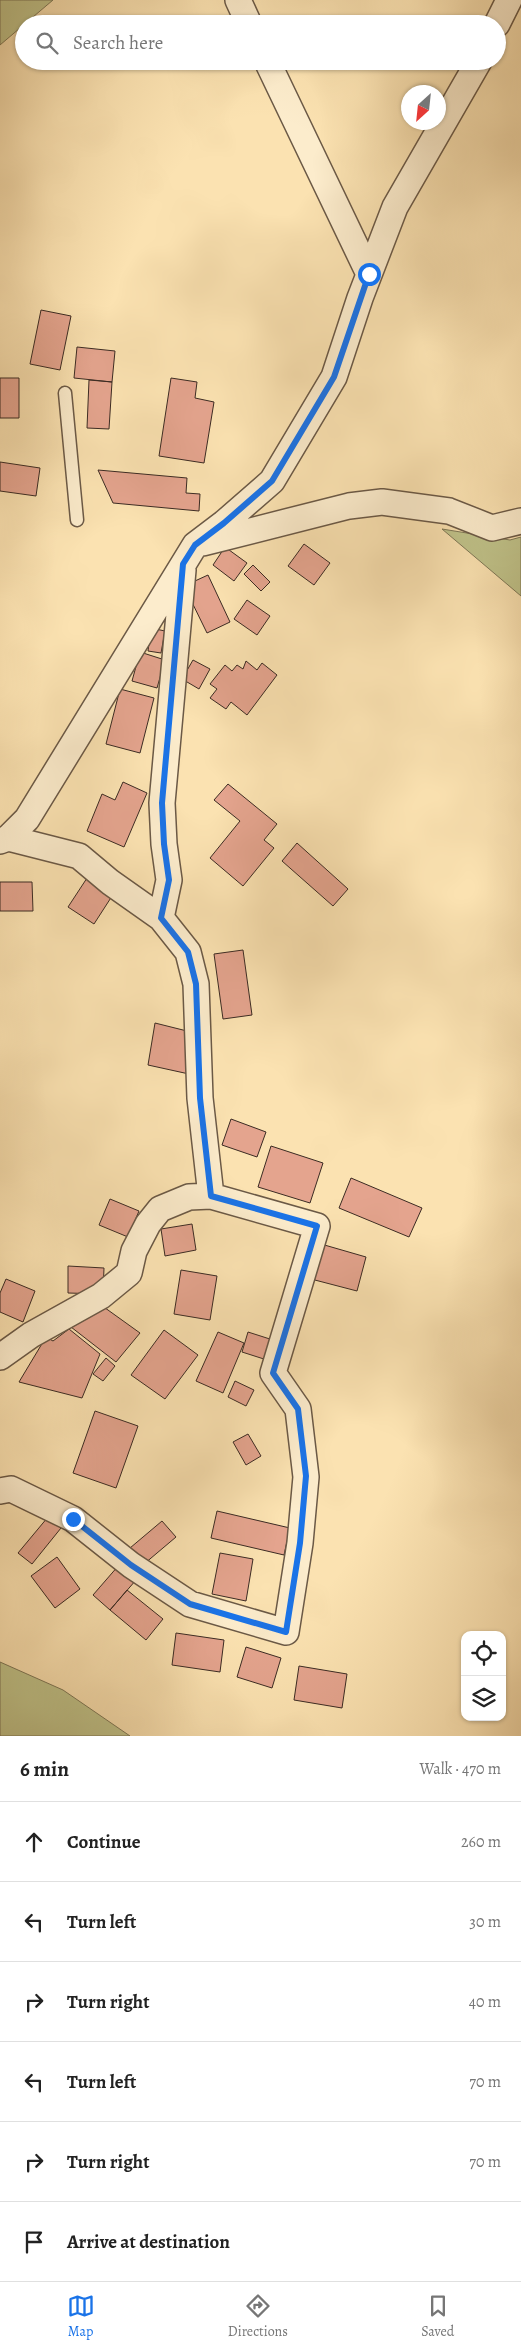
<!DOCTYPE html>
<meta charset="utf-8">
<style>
:root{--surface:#fff;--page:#f2f2f2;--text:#222;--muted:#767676;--line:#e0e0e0;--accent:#1a73e8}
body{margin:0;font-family:Alegreya,serif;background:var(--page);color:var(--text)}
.controls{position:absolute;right:15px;bottom:15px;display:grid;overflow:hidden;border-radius:10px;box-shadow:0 1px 4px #0004}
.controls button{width:45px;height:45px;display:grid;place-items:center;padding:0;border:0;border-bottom:1px solid var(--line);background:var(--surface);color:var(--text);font:25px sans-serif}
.compass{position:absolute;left:401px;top:85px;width:45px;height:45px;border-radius:50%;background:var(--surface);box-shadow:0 1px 4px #0004;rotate:207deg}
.stop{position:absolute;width:15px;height:15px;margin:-11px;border:4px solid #1a73e8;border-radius:50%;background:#fff}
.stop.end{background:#1a73e8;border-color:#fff;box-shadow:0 1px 5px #0008}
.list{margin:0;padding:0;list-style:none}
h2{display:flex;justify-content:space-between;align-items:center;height:65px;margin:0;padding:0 20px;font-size:21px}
h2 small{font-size:16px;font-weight:400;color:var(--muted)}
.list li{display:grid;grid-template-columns:32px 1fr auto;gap:15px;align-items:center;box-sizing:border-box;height:80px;padding:0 20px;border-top:1px solid var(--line)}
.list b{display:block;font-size:19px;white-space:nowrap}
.list em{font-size:16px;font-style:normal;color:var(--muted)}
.icon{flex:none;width:28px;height:28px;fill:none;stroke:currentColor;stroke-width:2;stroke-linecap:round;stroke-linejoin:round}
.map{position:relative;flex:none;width:521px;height:1736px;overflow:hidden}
.search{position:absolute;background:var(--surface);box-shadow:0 1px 4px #0004;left:15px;right:15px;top:15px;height:55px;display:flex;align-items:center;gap:12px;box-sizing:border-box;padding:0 18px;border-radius:28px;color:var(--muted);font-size:19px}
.sheet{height:545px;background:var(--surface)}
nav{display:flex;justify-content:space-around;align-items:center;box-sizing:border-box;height:70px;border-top:1px solid var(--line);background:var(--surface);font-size:14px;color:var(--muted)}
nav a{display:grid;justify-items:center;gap:2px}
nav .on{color:var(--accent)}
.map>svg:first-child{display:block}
.green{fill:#c0c38a;stroke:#7e7756}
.building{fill:#e4a48e;stroke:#3b2b23}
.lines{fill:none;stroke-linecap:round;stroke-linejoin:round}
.service-casing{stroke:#6b5946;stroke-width:15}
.minor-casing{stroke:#6b5946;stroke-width:28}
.service{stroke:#fceccc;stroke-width:12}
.minor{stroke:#fceccc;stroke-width:25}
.route{stroke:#1a73e8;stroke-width:6}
</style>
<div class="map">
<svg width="521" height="1736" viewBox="0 0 521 1736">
<rect width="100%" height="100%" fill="#fbe2b1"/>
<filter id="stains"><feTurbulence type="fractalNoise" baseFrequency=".004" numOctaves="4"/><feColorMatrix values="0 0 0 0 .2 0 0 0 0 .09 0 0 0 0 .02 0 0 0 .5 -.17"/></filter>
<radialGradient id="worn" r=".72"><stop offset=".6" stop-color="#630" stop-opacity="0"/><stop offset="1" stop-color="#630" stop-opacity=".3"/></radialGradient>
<path class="green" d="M 0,0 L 53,0 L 0,45 Z
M 442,529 L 510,540 L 521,537 L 521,596 Z
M 0,1662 L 63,1690 L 130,1736 L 0,1736 Z"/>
<path class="building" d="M 41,310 L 71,316 L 60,370 L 30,364 Z
M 77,347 L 115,351 L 112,382 L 74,378 Z
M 0,378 L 19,378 L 19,418 L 0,418 Z
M 171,378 L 197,382 L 195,398 L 214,402 L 204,463 L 159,456 Z
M 89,380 L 112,382 L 109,429 L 87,428 Z
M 0,462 L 40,468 L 36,496 L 0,491 Z
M 98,470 L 187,478 L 186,493 L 200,494 L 199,511 L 113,503 Z
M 304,544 L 330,563 L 314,585 L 288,566 Z
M 225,547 L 247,563 L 234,581 L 213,565 Z
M 253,565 L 270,582 L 261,591 L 244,574 Z
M 208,575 L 230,622 L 207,633 L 184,586 Z
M 247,600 L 270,616 L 257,635 L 234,619 Z
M 151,628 L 165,631 L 161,653 L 148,651 Z
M 140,652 L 165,660 L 157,688 L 132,681 Z
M 193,660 L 210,669 L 199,689 L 182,679 Z
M 246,661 L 257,670 L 262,663 L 277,675 L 247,715 L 231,702 L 226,709 L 210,698 L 217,689 L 210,684 L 225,665 L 232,671 L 237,665 L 243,669 Z
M 120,689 L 154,698 L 140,753 L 106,744 Z
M 123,782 L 147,793 L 124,847 L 87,831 L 102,794 L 115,800 Z
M 228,784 L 277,824 L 264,840 L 274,848 L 243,886 L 210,858 L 240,821 L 214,800 Z
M 297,843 L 348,889 L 333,906 L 282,861 Z
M 89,875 L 114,893 L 94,924 L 68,907 Z
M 0,882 L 32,882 L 33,911 L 0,911 Z
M 243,950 L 252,1015 L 223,1019 L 214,954 Z
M 155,1023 L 195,1033 L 189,1074 L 148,1065 Z
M 231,1119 L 266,1132 L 257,1157 L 222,1145 Z
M 271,1146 L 323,1163 L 310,1203 L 258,1187 Z
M 351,1178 L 422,1208 L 409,1237 L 339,1208 Z
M 110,1199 L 139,1211 L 128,1237 L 99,1225 Z
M 192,1224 L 196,1250 L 165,1256 L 161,1229 Z
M 321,1244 L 366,1257 L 357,1291 L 311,1279 Z
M 68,1266 L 104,1268 L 103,1294 L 68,1293 Z
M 181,1270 L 217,1276 L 210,1320 L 174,1314 Z
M 6,1279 L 35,1291 L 23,1322 L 0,1312 L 0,1293 Z
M 101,1305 L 140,1333 L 116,1362 L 71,1327 Z
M 69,1329 L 100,1354 L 82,1398 L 19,1382 L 46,1337 L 53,1341 Z
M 164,1330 L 198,1355 L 165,1399 L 131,1375 Z
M 218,1332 L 244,1343 L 223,1393 L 196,1381 Z
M 248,1332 L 273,1340 L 267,1360 L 242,1352 Z
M 106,1358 L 115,1366 L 103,1381 L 93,1374 Z
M 235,1381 L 254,1390 L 246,1406 L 228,1397 Z
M 95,1411 L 138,1426 L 116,1488 L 73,1473 Z
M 248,1434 L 261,1456 L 246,1465 L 233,1442 Z
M 217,1511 L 290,1528 L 284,1555 L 211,1538 Z
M 48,1517 L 61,1528 L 32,1564 L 18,1553 Z
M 162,1521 L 176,1537 L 144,1564 L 130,1548 Z
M 220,1553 L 253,1559 L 246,1601 L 212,1594 Z
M 57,1557 L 80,1589 L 55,1608 L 31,1576 Z
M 119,1565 L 136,1580 L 110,1610 L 93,1595 Z
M 127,1590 L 163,1619 L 146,1640 L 110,1610 Z
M 176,1633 L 224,1640 L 220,1672 L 172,1665 Z
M 246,1647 L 281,1658 L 272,1688 L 237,1677 Z
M 299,1666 L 347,1674 L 342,1708 L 294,1700 Z"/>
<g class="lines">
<g class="service-casing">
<path id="service" d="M 65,393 L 77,520"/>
</g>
<g class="minor-casing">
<path id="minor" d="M 238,0 L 249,24
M 497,24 L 509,0
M 267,61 L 369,274
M 203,543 L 349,506 L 382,502 L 449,511 L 492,528 L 521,521
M 0,841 L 8,838 L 27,819 L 195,545 L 224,523 L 272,481 L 334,377 L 360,298 L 395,207 L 479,61
M 161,918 L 169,880 L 164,844 L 162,803 L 183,570
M 0,1357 L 31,1335 L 101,1296 L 129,1273 L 134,1251 L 148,1224 L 160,1209 L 189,1197 L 211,1196
M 0,1491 L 11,1489 L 73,1519 L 131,1565 L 190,1604 L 286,1632 L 300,1543 L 306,1477 L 298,1409 L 273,1373 L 317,1226 L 211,1196 L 200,1098 L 196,984 L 188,952 L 161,918 L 110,882 L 79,856 L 8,838"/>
</g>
<use href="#service" class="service"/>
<use href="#minor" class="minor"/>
</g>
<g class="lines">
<path class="route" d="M 73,1519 L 131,1565 L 190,1604 L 286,1632 L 300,1543 L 306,1476 L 298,1409 L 273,1373 L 317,1226 L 211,1196 L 200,1098 L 196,984 L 188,952 L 161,918 L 169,880 L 164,844 L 162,803 L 183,564 L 195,545 L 224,523 L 272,481 L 334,377 L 369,274"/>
</g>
<rect width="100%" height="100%" filter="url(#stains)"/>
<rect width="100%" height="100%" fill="url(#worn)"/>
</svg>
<div class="controls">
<button><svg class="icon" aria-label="locate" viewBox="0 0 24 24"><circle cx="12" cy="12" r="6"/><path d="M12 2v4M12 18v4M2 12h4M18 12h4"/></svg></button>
<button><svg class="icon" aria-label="layers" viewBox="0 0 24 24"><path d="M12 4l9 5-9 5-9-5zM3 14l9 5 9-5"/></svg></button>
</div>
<svg class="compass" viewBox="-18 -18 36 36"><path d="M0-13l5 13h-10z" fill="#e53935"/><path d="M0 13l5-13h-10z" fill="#767676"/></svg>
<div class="stop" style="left:369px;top:274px"></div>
<div class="stop end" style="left:73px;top:1519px"></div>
<div class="search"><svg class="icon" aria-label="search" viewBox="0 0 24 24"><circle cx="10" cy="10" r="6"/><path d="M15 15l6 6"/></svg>Search here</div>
</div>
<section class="sheet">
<h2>6 min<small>Walk · 470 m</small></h2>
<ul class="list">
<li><svg class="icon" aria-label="ahead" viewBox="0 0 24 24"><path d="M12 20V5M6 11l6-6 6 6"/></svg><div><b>Continue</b></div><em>260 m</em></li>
<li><svg class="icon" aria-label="left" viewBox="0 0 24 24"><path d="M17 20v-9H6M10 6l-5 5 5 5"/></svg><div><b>Turn left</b></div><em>30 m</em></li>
<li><svg class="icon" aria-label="right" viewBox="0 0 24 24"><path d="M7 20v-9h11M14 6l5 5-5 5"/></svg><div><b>Turn right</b></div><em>40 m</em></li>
<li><svg class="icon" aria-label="left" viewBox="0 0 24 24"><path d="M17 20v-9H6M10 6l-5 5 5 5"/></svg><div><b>Turn left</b></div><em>70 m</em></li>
<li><svg class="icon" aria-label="right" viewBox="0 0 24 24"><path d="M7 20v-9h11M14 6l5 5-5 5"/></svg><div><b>Turn right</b></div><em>70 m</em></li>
<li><svg class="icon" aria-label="arrive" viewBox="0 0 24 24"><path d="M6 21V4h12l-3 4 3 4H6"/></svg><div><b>Arrive at destination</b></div></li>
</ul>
</section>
<nav>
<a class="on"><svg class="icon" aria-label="map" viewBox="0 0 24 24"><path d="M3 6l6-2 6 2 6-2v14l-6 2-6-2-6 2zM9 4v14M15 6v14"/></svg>Map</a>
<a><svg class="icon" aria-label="directions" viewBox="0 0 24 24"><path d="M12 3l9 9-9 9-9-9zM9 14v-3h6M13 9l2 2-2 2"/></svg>Directions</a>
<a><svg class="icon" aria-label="saved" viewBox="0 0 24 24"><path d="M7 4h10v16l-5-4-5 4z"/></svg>Saved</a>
</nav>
